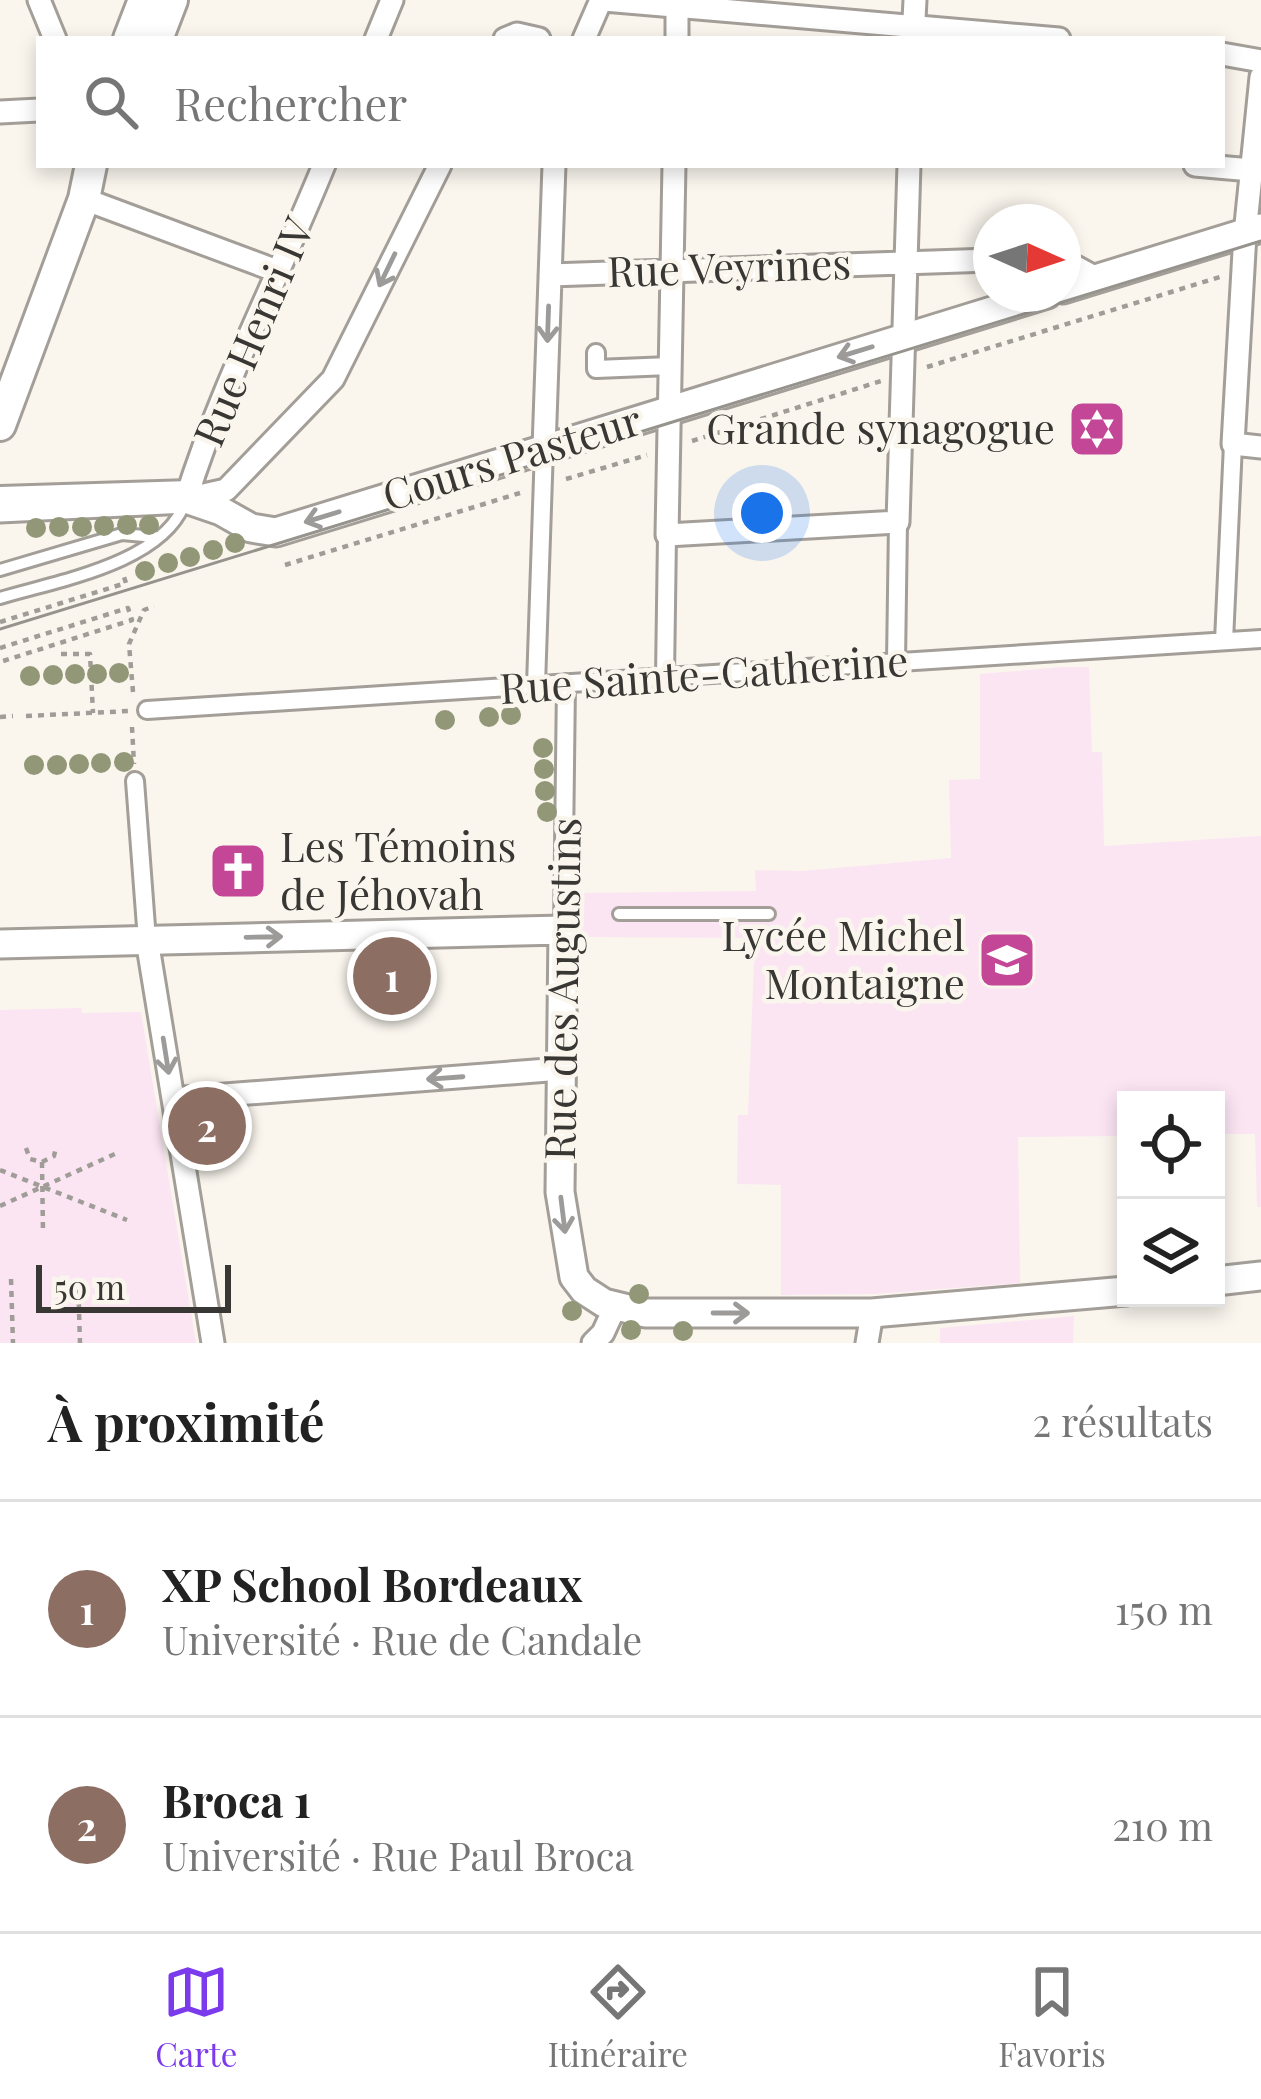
<!DOCTYPE html>
<html lang="fr">
<meta charset="utf-8">
<style>
:root{--surface:#fff;--page:#f2f2f2;--text:#222;--muted:#767676;--line:#e0e0e0;--accent:#7c3aed}
body{margin:0;font-family:"Playfair Display",serif;background:var(--page);color:var(--text)}
.controls{position:absolute;right:36px;bottom:36px;display:grid;overflow:hidden;border-radius:0px;box-shadow:0 6px 18px #0003}
.controls button{width:108px;height:108px;display:grid;place-items:center;padding:0;border:0;border-bottom:3px solid var(--line);background:var(--surface);color:var(--text);font:60px sans-serif}
.compass{position:absolute;left:973px;top:204px;width:108px;height:108px;border-radius:50%;background:var(--surface);box-shadow:0 6px 18px #0003;rotate:93deg}
.scale{position:absolute;left:36px;bottom:30px;width:195px;box-sizing:border-box;padding-left:12px;border:6px solid #393734;border-top:0;font-size:33px;line-height:42px;white-space:nowrap;color:#393734;-webkit-text-stroke:9px #faf6ee;paint-order:stroke}
.you{position:absolute;left:762px;top:513px;width:42px;height:42px;margin:-30px;border:9px solid #fff;border-radius:50%;background:#1a73e8;box-shadow:0 0 0 18px #1a73e833}
.badge{display:grid;place-items:center;width:78px;height:78px;border-radius:50%;background:var(--accent);color:#fff;font-size:39px;font-weight:700}
.pin{position:absolute;translate:-50% -50%;border:6px solid #fff;box-shadow:0 3px 12px #0006}
.list{margin:0;padding:0;list-style:none}
h2{display:flex;justify-content:space-between;align-items:center;height:156px;margin:0;padding:0 48px;font-size:51px}
h2 small{font-size:39px;font-weight:400;color:var(--muted)}
.list li{display:grid;grid-template-columns:78px 1fr auto;gap:36px;align-items:center;box-sizing:border-box;height:216px;padding:0 48px;border-top:3px solid var(--line)}
.list b{display:block;font-size:45px;white-space:nowrap}
.list p{margin:0;font-size:39px;white-space:nowrap;color:var(--muted)}
.list em{font-size:39px;font-style:normal;color:var(--muted)}
.icon{flex:none;width:66px;height:66px;fill:none;stroke:currentColor;stroke-width:2;stroke-linecap:round;stroke-linejoin:round}
.map{position:relative;flex:none;width:1261px;height:1343px;overflow:hidden}
.search{position:absolute;background:var(--surface);box-shadow:0 6px 18px #0003;left:36px;right:36px;top:36px;height:132px;display:flex;align-items:center;gap:30px;box-sizing:border-box;padding:0 42px;border-radius:0px;color:var(--muted);font-size:45px}
.sheet{height:588px;background:var(--surface)}
nav{display:flex;justify-content:space-around;align-items:center;box-sizing:border-box;height:168px;border-top:3px solid var(--line);background:var(--surface);font-size:33px;color:var(--muted)}
nav a{display:grid;justify-items:center;gap:6px}
nav .on{color:var(--accent)}
.map>svg:first-child{display:block}
.education{fill:#fbe5f3}
.lines{fill:none;stroke-linecap:round;stroke-linejoin:round}
.service-casing{stroke:#a39e98;stroke-width:16}
.pedestrian-casing{stroke:#a39e98;stroke-width:22}
.minor-casing{stroke:#a39e98;stroke-width:27}
.tertiary-casing{stroke:#a39e98;stroke-width:33}
.secondary-casing{stroke:#a39e98;stroke-width:36}
.path{stroke:#a09d98;stroke-width:4.5;stroke-dasharray:6 6;stroke-linecap:butt}
.service{stroke:#fff;stroke-width:10}
.pedestrian{stroke:#fff;stroke-width:16}
.minor{stroke:#fff;stroke-width:21}
.tertiary{stroke:#fff;stroke-width:27}
.secondary{stroke:#fff;stroke-width:30}
.tram{stroke:#96938d;stroke-width:3}
.tree{fill:#929777}
.oneway{stroke:#9c9b9a}
.labels{text-anchor:middle;stroke-width:9;stroke-linejoin:round;paint-order:stroke}
.street-label{font-size:42px;fill:#393734;stroke:#faf6ee}
.poi-label{font-size:42px;fill:#393734;stroke:#faf6ee;text-anchor:end}
</style>
<div class="map">
<svg width="1261" height="1343" viewBox="0 0 1261 1343">
<rect width="100%" height="100%" fill="#faf6ee"/>
<path class="education" d="M 1062,667 L 1089,667 L 1092,752 L 1102,752 L 1104,846 L 1261,836 L 1261,1207 L 1257,1207 L 1255,1134 L 1216,1134 L 1216,1100 L 1126,1100 L 1126,1136 L 1018,1137 L 1020,1283 L 874,1294 L 781,1295 L 781,1185 L 737,1184 L 738,1115 L 748,1115 L 755,938 L 582,937 L 580,893 L 756,891 L 755,870 L 802,871 L 951,858 L 949,780 L 980,779 L 980,674 Z
M 81,1008 L 82,1013 L 141,1012 L 196,1343 L 0,1343 L 0,1010 Z
M 1074,1316 L 1073,1343 L 940,1343 L 940,1328 Z"/>
<g class="lines">
<g class="service-casing">
<path id="service" d="M 0,492 L 190,486
M 0,570 L 122,534 L 155,537
M 0,598 C 57,581 164,563 185,502
M 619,914 L 769,914"/>
</g>
<g class="pedestrian-casing">
<path id="pedestrian" d="M 596,353 L 596,369 L 670,366
M 1224,641 L 1233,444
M 896,662 L 898,522
M 665,677 L 667,535
M 536,685 L 544,448
M 147,710 L 1261,639
M 135,781 L 147,940
M 563,930 L 566,683"/>
</g>
<g class="minor-casing">
<path id="minor" d="M 39,0 L 55,39
M 604,0 L 1059,39
M 376,39 L 392,0
M 505,39 L 517,34 L 539,39
M 584,39 L 601,0
M 677,39 L 677,8
M 913,39 L 915,0
M 1222,54 L 1261,61
M 1261,77 L 1245,234 L 1233,444 L 1261,447
M 0,112 L 39,110
M 674,165 L 667,535 L 898,522 L 909,165
M 1195,165 L 1251,170
M 84,199 L 277,271
M 1063,260 L 1098,279
M 550,275 L 991,260
M 544,448 L 554,165
M 186,499 L 226,490 L 333,379 L 440,165
M 186,499 C 222,384 279,276 324,165
M 147,940 L 213,1343
M 173,1099 L 561,1069
M 593,1343 L 603,1333 L 615,1307
M 867,1343 L 872,1313"/>
</g>
<g class="tertiary-casing">
<path id="tertiary" d="M 1063,289 L 1261,228
M 0,508 L 186,499 L 221,511 L 251,528 L 276,532 L 1047,294
M 0,944 L 563,930 L 560,1192 L 574,1277 L 584,1290 L 604,1303 L 645,1313 L 872,1313 L 1126,1291
M 1216,1281 L 1261,1276"/>
</g>
<g class="secondary-casing">
<path id="secondary" d="M 129,39 L 144,0
M 157,39 L 172,0
M 0,425 L 84,199 L 91,165"/>
</g>
<path class="path" d="M 927,367 L 1220,277
M 692,441 L 881,381
M 566,479 L 647,455
M 285,565 L 520,493
M 0,622 L 126,583 L 124,577
M 0,648 L 128,608 L 132,620 L 0,662
M 61,654 L 90,654 L 93,713
M 133,692 L 129,644 L 144,610 L 154,606
M 26,716 L 129,711
M 0,717 L 13,716
M 132,727 L 134,764
M 26,1148 L 30,1159 L 42,1162 L 54,1156 L 56,1147
M 42,1162 L 43,1233
M 0,1170 L 127,1220
M 0,1206 L 117,1153
M 78,1278 L 80,1343
M 11,1279 L 13,1343"/>
<use href="#service" class="service"/>
<use href="#pedestrian" class="pedestrian"/>
<use href="#minor" class="minor"/>
<use href="#tertiary" class="tertiary"/>
<use href="#secondary" class="secondary"/>
<path class="tram" d="M 0,629 L 1261,241"/>
</g>
<g class="tree">
<circle cx="127" cy="525" r="10"/>
<circle cx="149" cy="525" r="10"/>
<circle cx="104" cy="526" r="10"/>
<circle cx="59" cy="527" r="10"/>
<circle cx="82" cy="527" r="10"/>
<circle cx="36" cy="528" r="10"/>
<circle cx="235" cy="543" r="10"/>
<circle cx="213" cy="550" r="10"/>
<circle cx="190" cy="557" r="10"/>
<circle cx="168" cy="563" r="10"/>
<circle cx="145" cy="571" r="10"/>
<circle cx="119" cy="673" r="10"/>
<circle cx="75" cy="674" r="10"/>
<circle cx="97" cy="674" r="10"/>
<circle cx="53" cy="675" r="10"/>
<circle cx="30" cy="676" r="10"/>
<circle cx="511" cy="715" r="10"/>
<circle cx="489" cy="717" r="10"/>
<circle cx="445" cy="720" r="10"/>
<circle cx="543" cy="748" r="10"/>
<circle cx="124" cy="762" r="10"/>
<circle cx="101" cy="763" r="10"/>
<circle cx="79" cy="764" r="10"/>
<circle cx="34" cy="765" r="10"/>
<circle cx="57" cy="765" r="10"/>
<circle cx="544" cy="769" r="10"/>
<circle cx="545" cy="791" r="10"/>
<circle cx="547" cy="812" r="10"/>
<circle cx="639" cy="1294" r="10"/>
<circle cx="572" cy="1311" r="10"/>
<circle cx="631" cy="1330" r="10"/>
<circle cx="683" cy="1331" r="10"/>
</g>
<defs><path id="oneway-shaft" d="M-6 0H5M1.5-3L5.5 0L1.5 3" fill="none" stroke-width="1.6" stroke-linecap="round" stroke-linejoin="round" transform="scale(3)"/></defs>
<g class="oneway">
<use href="#oneway-shaft" transform="translate(387 270) rotate(116)"/>
<use href="#oneway-shaft" transform="translate(548 324) rotate(92)"/>
<use href="#oneway-shaft" transform="translate(855 352) rotate(163)"/>
<use href="#oneway-shaft" transform="translate(322 517) rotate(163)"/>
<use href="#oneway-shaft" transform="translate(264 937) rotate(-1)"/>
<use href="#oneway-shaft" transform="translate(166 1056) rotate(81)"/>
<use href="#oneway-shaft" transform="translate(445 1078) rotate(176)"/>
<use href="#oneway-shaft" transform="translate(563 1215) rotate(83)"/>
<use href="#oneway-shaft" transform="translate(731 1313)"/>
</g>
<defs>
<g id="synagogue-square" transform="scale(3)"><rect x="-9" y="-9" width="18" height="18" rx="4" fill="#c34796" stroke="#faf6ee"/><path d="M0-6.5L5.6 3.2H-5.6ZM0 6.5L5.6-3.2H-5.6Z" fill="#fff"/></g>
<g id="church-square" transform="scale(3)"><rect x="-9" y="-9" width="18" height="18" rx="4" fill="#c34796" stroke="#faf6ee"/><path d="M-1.2-6h2.4v3.5h3.3v2.4h-3.3V6h-2.4V-.1h-3.3v-2.4h3.3Z" fill="#fff"/></g>
<g id="school-square" transform="scale(3)"><rect x="-9" y="-9" width="18" height="18" rx="4" fill="#c34796" stroke="#faf6ee"/><path d="M0-5L7-2L0 1L-7-2ZM-4 1L0 2.5L4 1V4Q0 6-4 4Z" fill="#fff"/></g>
</defs>
<g fill-rule="evenodd">
<use href="#synagogue-square" x="1097" y="429"/>
<use href="#church-square" x="238" y="871"/>
<use href="#school-square" x="1007" y="960"/>
</g>
<g class="labels">
<g class="street-label">
<text transform="translate(729 268) rotate(-2)" y="15">Rue Veyrines</text>
<text transform="translate(254 332) rotate(-67)" y="15">Rue Henri IV</text>
<text transform="translate(512 458) rotate(-17)" y="15">Cours Pasteur</text>
<text transform="translate(704 675) rotate(-4)" y="15">Rue Sainte-Catherine</text>
<text transform="translate(563 989) rotate(-89)" y="15">Rue des Augustins</text>
</g>
<g class="poi-label">
<text x="1055" y="444">Grande synagogue</text>
<text x="280" y="862" text-anchor="start">Les Témoins<tspan x="280" dy="48">de Jéhovah</tspan></text>
<text x="965" y="951">Lycée Michel<tspan x="965" dy="48">Montaigne</tspan></text>
</g>
</g>
</svg>
<div class="controls">
<button><svg class="icon" aria-label="locate" viewBox="0 0 24 24"><circle cx="12" cy="12" r="6"/><path d="M12 2v4M12 18v4M2 12h4M18 12h4"/></svg></button>
<button><svg class="icon" aria-label="layers" viewBox="0 0 24 24"><path d="M12 4l9 5-9 5-9-5zM3 14l9 5 9-5"/></svg></button>
</div>
<svg class="compass" viewBox="-18 -18 36 36"><path d="M0-13l5 13h-10z" fill="#e53935"/><path d="M0 13l5-13h-10z" fill="#767676"/></svg>
<div class="scale">50 m</div>
<div class="you"></div>
<div class="pin badge" style="left:392px;top:976px;background:#8d6e63">1</div>
<div class="pin badge" style="left:207px;top:1126px;background:#8d6e63">2</div>
<div class="search"><svg class="icon" aria-label="search" viewBox="0 0 24 24"><circle cx="10" cy="10" r="6"/><path d="M15 15l6 6"/></svg>Rechercher</div>
</div>
<section class="sheet">
<h2>À proximité<small>2 résultats</small></h2>
<ul class="list">
<li><span class="badge" style="background:#8d6e63">1</span><div><b>XP School Bordeaux</b><p>Université · Rue de Candale</p></div><em>150 m</em></li>
<li><span class="badge" style="background:#8d6e63">2</span><div><b>Broca 1</b><p>Université · Rue Paul Broca</p></div><em>210 m</em></li>
</ul>
</section>
<nav>
<a class="on"><svg class="icon" aria-label="map" viewBox="0 0 24 24"><path d="M3 6l6-2 6 2 6-2v14l-6 2-6-2-6 2zM9 4v14M15 6v14"/></svg>Carte</a>
<a><svg class="icon" aria-label="directions" viewBox="0 0 24 24"><path d="M12 3l9 9-9 9-9-9zM9 14v-3h6M13 9l2 2-2 2"/></svg>Itinéraire</a>
<a><svg class="icon" aria-label="saved" viewBox="0 0 24 24"><path d="M7 4h10v16l-5-4-5 4z"/></svg>Favoris</a>
</nav>
